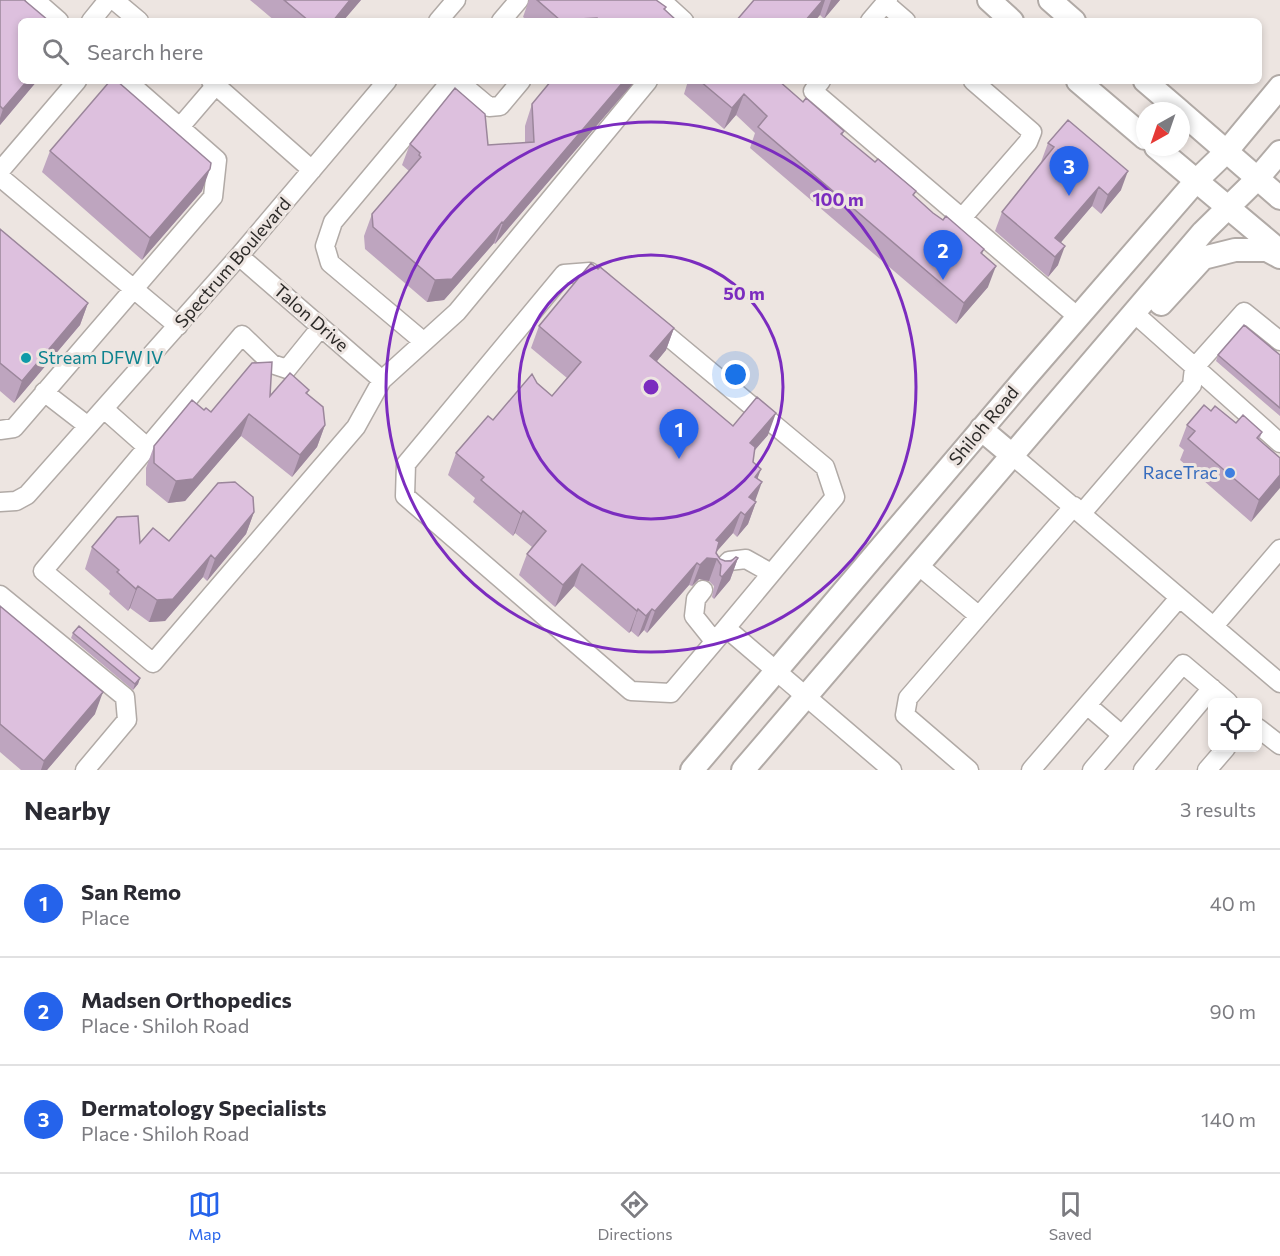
<!DOCTYPE html>
<meta charset="utf-8">
<style>
:root{--surface:#fff;--page:#f2f2f3;--text:#2b2b33;--muted:#7c7c81;--line:#e1e1e2;--accent:#2563eb}
body{margin:0;font-family:Commissioner,sans-serif;background:var(--page);color:var(--text)}
.controls{position:absolute;right:18px;bottom:18px;display:grid;overflow:hidden;border-radius:9px;box-shadow:0 3px 9px #0003}
.controls button{width:54px;height:54px;display:grid;place-items:center;padding:0;border:0;border-bottom:2px solid var(--line);background:var(--surface);color:var(--text);font:30px sans-serif}
.compass{position:absolute;left:1136px;top:102px;width:54px;height:54px;border-radius:50%;background:var(--surface);box-shadow:0 3px 9px #0003;rotate:220deg}
.you{position:absolute;left:736px;top:375px;width:21px;height:21px;margin:-15px;border:4px solid #fff;border-radius:50%;background:#1a73e8;box-shadow:0 0 0 9px #1a73e833}
.badge{display:grid;place-items:center;width:39px;height:39px;border-radius:50%;background:var(--accent);color:#fff;font-size:20px;font-weight:700}
.pin{position:absolute;translate:-50% -50px;filter:drop-shadow(0 2px 3px #0008)}
.pin::after{content:'';position:absolute;top:32px;width:21px;height:18px;background:inherit;clip-path:polygon(0 0,100% 0,50% 100%)}
.list{margin:0;padding:0;list-style:none}
h2{display:flex;justify-content:space-between;align-items:center;height:78px;margin:0;padding:0 24px;font-size:26px}
h2 small{font-size:20px;font-weight:400;color:var(--muted)}
.list li{display:grid;grid-template-columns:39px 1fr auto;gap:18px;align-items:center;box-sizing:border-box;height:108px;padding:0 24px;border-top:2px solid var(--line)}
.list b{display:block;font-size:22px;white-space:nowrap}
.list p{margin:0;font-size:20px;white-space:nowrap;color:var(--muted)}
.list em{font-size:20px;font-style:normal;color:var(--muted)}
.icon{flex:none;width:33px;height:33px;fill:none;stroke:currentColor;stroke-width:2;stroke-linecap:round;stroke-linejoin:round}
.map{position:relative;flex:none;width:1280px;height:770px;overflow:hidden}
.search{position:absolute;background:var(--surface);box-shadow:0 3px 9px #0003;left:18px;right:18px;top:18px;height:66px;display:flex;align-items:center;gap:15px;box-sizing:border-box;padding:0 21px;border-radius:9px;color:var(--muted);font-size:22px}
.sheet{height:402px;background:var(--surface)}
nav{display:flex;justify-content:space-around;align-items:center;box-sizing:border-box;height:84px;border-top:2px solid var(--line);background:var(--surface);font-size:16px;color:var(--muted)}
nav a{display:grid;justify-items:center;gap:3px}
nav .on{color:var(--accent)}
.map>svg:first-child{display:block}
.lines{fill:none;stroke-linecap:round;stroke-linejoin:round}
.minor-casing{stroke:#b1aaa6;stroke-width:21}
.major-casing{stroke:#b1aaa6;stroke-width:26}
.minor{stroke:#fff;stroke-width:18}
.major{stroke:#fff;stroke-width:22}
.wall{fill:#bea5bf}
.shaded-wall{fill:#9b869b}
.building{fill:#ddc0de;stroke:#9b869b;stroke-width:1.5}
.ring{fill:none;stroke:#7b2cbf;stroke-width:3}
.culture-dot{fill:#0f9aa8;stroke:#ede5e1;stroke-width:2}
.shop-dot{fill:#3f7fe0;stroke:#ede5e1;stroke-width:2}
.labels{text-anchor:middle;stroke-width:6;stroke-linejoin:round;paint-order:stroke}
.street-label{font-size:18px;fill:#2c2a28;stroke:#ede5e1}
.culture-label{font-size:18px;fill:#0d838f;stroke:#ede5e1;text-anchor:start}
.shop-label{font-size:18px;fill:#366cbe;stroke:#ede5e1;text-anchor:end}
.centre{fill:#7b2cbf;stroke:#ede5e1;stroke-width:3}
.ring-label{font-size:18px;text-anchor:middle;font-weight:bold;fill:#7b2cbf;stroke:#ede5e1;stroke-width:6;stroke-linejoin:round;paint-order:stroke}
</style>
<div class="map">
<svg width="1280" height="770" viewBox="0 0 1280 770">
<rect width="100%" height="100%" fill="#ede5e1"/>
<g class="lines">
<g class="minor-casing">
<path id="minor" d="M 35,0 L 59,21
M 114,0 L 139,21
M 661,0 L 684,21
M 885,3 L 906,21
M 91,21 L 108,0
M 438,21 L 456,0
M 501,21 L 519,0
M 870,21 L 888,0
M 211,81 L 312,170
M 458,81 L 489,107 L 500,106 L 521,81
M 821,81 L 813,91 L 1078,317
M 180,127 L 216,85
M 0,171 L 77,81
M 0,177 L 178,326
M 961,219 L 1028,142 L 1032,132 L 973,81
M 239,256 L 382,380
M 603,282 L 590,272 L 564,274 L 406,464 L 405,496 L 631,691 L 671,693 L 726,628 L 892,770
M 1134,313 L 1280,443
M 652,323 L 825,467 L 835,497 L 726,628
M 321,327 L 287,369 L 272,364 L 242,335 L 43,571 L 153,663 L 356,427 L 382,380 L 457,312 L 648,81
M 424,342 L 330,263 L 325,246 L 333,222 L 451,81
M 44,392 L 88,426
M 104,409 L 147,447
M 0,430 L 14,428 L 213,197 L 217,160 L 127,81
M 1012,455 L 1280,683
M 0,502 L 16,501 L 27,495 L 239,256 L 387,81
M 1082,513 L 1192,385 L 1194,368 L 1244,312 L 1280,341
M 918,565 L 979,616
M 719,572 L 729,561 L 746,559 L 771,573
M 703,590 L 696,599 L 694,616 L 714,641
M 0,595 L 125,697 L 127,720 L 85,770
M 1214,626 L 1280,549
M 1087,705 L 1122,735
M 1258,728 L 1280,745
M 969,770 L 905,715 L 908,698 L 1074,506
M 1031,770 L 1179,598
M 1092,770 L 1183,664 L 1228,702
M 1143,770 L 1212,688
M 1207,770 L 1226,748"/>
</g>
<g class="major-casing">
<path id="major" d="M 989,0 L 1012,21
M 1050,0 L 1074,21
M 1078,81 L 1145,138
M 1145,81 L 1180,111
M 1181,112 L 1280,198
M 1156,147 L 1280,251
M 1161,304 L 1203,258 L 1235,250 L 1267,250 L 1280,257
M 981,429 L 1012,455
M 692,770 L 1026,377 L 1196,181 L 1226,152 L 1280,87
M 743,770 L 1203,232 L 1257,179 L 1280,152"/>
</g>
<use href="#minor" class="minor"/>
<use href="#major" class="major"/>
</g>
<path class="wall" d="M 0,0 L 21,81 L 37,81 L 0,125 Z
M 250,0 L 361,0 L 343,21 L 275,21 Z
M 529,0 L 656,0 L 666,7 L 665,10 L 676,21 L 528,21 L 523,17 Z
M 754,0 L 840,0 L 824,19 L 820,15 Z
M 551,81 L 635,81 L 495,244 L 494,243 L 444,300 L 427,302 L 365,249 L 364,236 L 372,214 L 409,171 L 402,165 L 410,144 L 488,145 L 525,143 L 525,126 L 532,104 Z
M 688,81 L 779,81 L 803,102 L 844,131 L 842,136 L 933,213 L 984,249 L 982,254 L 988,287 L 956,324 L 750,148 L 755,133 L 736,115 L 724,129 L 684,94 Z
M 1048,143 L 1121,190 L 1101,214 L 1092,206 L 1061,242 L 1058,265 L 1048,277 L 995,231 L 1002,212 L 1041,162 Z
M 50,151 L 202,191 L 142,260 L 42,172 Z
M 0,229 L 88,303 L 80,325 L 14,403 L 0,391 Z
M 539,326 L 674,328 L 666,350 L 657,361 L 733,426 L 768,435 L 754,451 L 753,462 L 758,479 L 755,502 L 756,502 L 748,524 L 737,537 L 733,533 L 716,552 L 720,559 L 725,561 L 738,558 L 730,580 L 714,599 L 712,597 L 714,586 L 709,581 L 699,579 L 692,586 L 689,585 L 647,633 L 644,630 L 638,637 L 631,631 L 629,633 L 574,586 L 555,607 L 547,600 L 519,575 L 527,554 L 532,547 L 515,533 L 513,536 L 473,502 L 475,498 L 448,475 L 456,453 L 537,383 L 552,396 L 567,378 L 531,348 Z
M 1218,355 L 1280,355 L 1280,416 L 1216,361 Z
M 309,390 L 307,394 L 325,425 L 317,447 L 292,477 L 241,436 L 185,501 L 168,503 L 146,485 L 146,468 L 154,446 L 211,412 L 270,396 Z
M 1211,411 L 1236,423 L 1262,432 L 1259,440 L 1280,458 L 1251,522 L 1180,460 L 1184,450 L 1179,446 L 1187,425 Z
M 254,512 L 246,534 L 207,581 L 203,577 L 165,621 L 149,622 L 130,608 L 128,611 L 109,594 L 110,591 L 85,569 L 92,547 L 169,541 Z
M 0,606 L 95,714 L 47,770 L 21,770 L 0,752 Z
M 73,633 L 140,678 L 138,684 L 133,690 L 71,638 Z"/>
<path class="shaded-wall" d="M 350,0 L 361,0 L 343,21 L 333,21 Z
M 823,0 L 825,0 L 820,15 L 815,21 L 805,21 Z
M 831,0 L 840,0 L 824,19 Z
M 597,18 L 595,21 L 560,21 L 560,20 Z
M 27,81 L 37,81 L 0,125 L 0,118 L 3,109 Z
M 624,81 L 635,81 L 495,244 L 503,223 Z
M 744,94 L 736,115 L 724,129 L 732,108 Z
M 210,169 L 202,191 L 142,260 L 150,238 Z
M 1128,171 L 1121,190 L 1101,214 L 1108,195 Z
M 1099,187 L 1092,206 L 1051,254 L 1055,238 Z
M 502,222 L 494,243 L 444,300 L 427,302 L 435,280 Z
M 1065,246 L 1058,265 L 1048,277 L 1055,257 Z
M 996,266 L 988,287 L 956,324 L 964,303 Z
M 88,303 L 80,325 L 14,403 L 22,381 Z
M 674,328 L 666,350 L 643,378 L 650,356 Z
M 776,413 L 768,435 L 742,465 L 750,443 Z
M 249,414 L 241,436 L 185,501 L 168,503 L 176,481 Z
M 325,425 L 317,447 L 292,477 L 300,455 Z
M 761,469 L 753,491 L 755,477 Z
M 1280,475 L 1280,488 L 1251,522 L 1259,500 Z
M 762,482 L 754,504 L 749,497 Z
M 756,502 L 748,524 L 737,537 L 745,515 Z
M 523,511 L 515,533 L 513,536 L 521,514 Z
M 254,512 L 246,534 L 207,581 L 215,559 Z
M 741,512 L 733,533 L 711,558 L 717,559 L 709,581 L 699,579 L 692,586 L 700,565 L 707,558 L 716,540 Z
M 211,555 L 203,577 L 165,621 L 149,622 L 157,600 Z
M 738,558 L 730,580 L 714,599 L 722,577 Z
M 697,563 L 689,585 L 647,633 L 655,611 Z
M 582,564 L 574,586 L 555,607 L 563,585 Z
M 138,586 L 130,608 L 128,611 L 136,589 Z
M 638,609 L 631,631 L 629,633 L 637,611 Z
M 652,609 L 644,630 L 638,637 L 646,616 Z
M 140,678 L 138,684 L 133,690 L 135,684 Z
M 103,692 L 95,714 L 47,770 L 41,770 L 44,761 Z"/>
<path class="building" d="M 0,0 L 24,0 L 49,21 L 21,21 L 21,81 L 27,81 L 3,109 L 0,106 Z
M 284,0 L 350,0 L 333,21 L 309,21 Z
M 537,0 L 656,0 L 666,7 L 664,9 L 676,20 L 597,21 L 597,18 L 560,20 Z
M 754,0 L 823,0 L 805,21 L 736,21 Z
M 110,81 L 117,81 L 211,163 L 210,169 L 150,238 L 50,151 Z
M 551,81 L 624,81 L 503,223 L 502,222 L 452,279 L 435,280 L 373,227 L 372,214 L 421,157 L 419,155 L 420,153 L 410,144 L 455,88 L 485,114 L 488,145 L 534,142 L 532,104 Z
M 700,81 L 779,81 L 803,102 L 806,98 L 844,131 L 841,134 L 875,162 L 878,159 L 916,191 L 913,195 L 933,213 L 943,220 L 946,216 L 984,249 L 981,253 L 996,266 L 964,303 L 758,127 L 767,116 L 744,94 L 732,108 Z
M 1068,120 L 1128,171 L 1108,195 L 1099,187 L 1055,238 L 1065,246 L 1055,257 L 1002,212 L 1054,147 L 1048,143 Z
M 0,229 L 88,303 L 22,381 L 0,363 Z
M 591,263 L 598,269 L 600,267 L 674,328 L 650,356 L 733,426 L 757,397 L 776,413 L 750,443 L 755,447 L 753,462 L 761,469 L 755,477 L 762,482 L 749,497 L 756,502 L 745,515 L 741,512 L 716,540 L 719,542 L 716,553 L 720,559 L 725,561 L 731,561 L 736,557 L 738,558 L 722,577 L 720,575 L 721,565 L 717,559 L 707,558 L 700,565 L 697,563 L 655,611 L 652,609 L 646,616 L 638,609 L 637,611 L 582,564 L 563,585 L 555,578 L 527,554 L 546,531 L 523,511 L 521,514 L 481,480 L 484,477 L 456,453 L 488,416 L 493,420 L 532,374 L 537,383 L 552,396 L 581,362 L 539,326 Z
M 1244,325 L 1280,355 L 1280,408 L 1218,355 Z
M 272,362 L 270,396 L 290,373 L 309,390 L 306,393 L 323,407 L 325,425 L 300,455 L 249,414 L 193,479 L 176,481 L 154,463 L 154,446 L 192,400 L 204,410 L 206,408 L 211,412 L 252,363 Z
M 1204,405 L 1211,411 L 1215,406 L 1236,423 L 1243,415 L 1262,432 L 1257,438 L 1280,458 L 1280,475 L 1259,500 L 1188,439 L 1195,431 L 1187,425 Z
M 235,482 L 253,497 L 254,512 L 215,559 L 211,555 L 173,599 L 157,600 L 138,586 L 136,589 L 117,572 L 119,570 L 92,547 L 117,517 L 138,516 L 140,543 L 153,528 L 169,541 L 218,483 Z
M 0,606 L 103,692 L 44,761 L 0,724 Z
M 79,626 L 140,678 L 135,684 L 73,633 Z"/>
<g class="ring">
<circle cx="651" cy="387" r="132"/>
<circle cx="651" cy="387" r="265"/>
</g>
<circle class="culture-dot" cx="26" cy="358" r="6"/>
<circle class="shop-dot" cx="1230" cy="473" r="6"/>
<g class="labels">
<g class="street-label">
<text transform="translate(233 263) rotate(-49)" y="6">Spectrum Boulevard</text>
<text transform="translate(311 318) rotate(41)" y="6">Talon Drive</text>
<text transform="translate(984 426) rotate(-50)" y="6">Shiloh Road</text>
</g>
<g class="culture-label">
<text x="38" y="364">Stream DFW IV</text>
</g>
<g class="shop-label">
<text x="1218" y="479">RaceTrac</text>
</g>
</g>
<circle cx="651" cy="387" r="9" class="centre"/>
<g class="ring-label">
<text x="838" y="206">100 m</text>
<text x="744" y="300">50 m</text>
</g>
</svg>
<div class="controls">
<button><svg class="icon" aria-label="locate" viewBox="0 0 24 24"><circle cx="12" cy="12" r="6"/><path d="M12 2v4M12 18v4M2 12h4M18 12h4"/></svg></button>
</div>
<svg class="compass" viewBox="-18 -18 36 36"><path d="M0-13l5 13h-10z" fill="#e53935"/><path d="M0 13l5-13h-10z" fill="#7c7c81"/></svg>
<div class="you"></div>
<div class="pin badge" style="left:679px;top:459px">1</div>
<div class="pin badge" style="left:943px;top:280px">2</div>
<div class="pin badge" style="left:1069px;top:196px">3</div>
<div class="search"><svg class="icon" aria-label="search" viewBox="0 0 24 24"><circle cx="10" cy="10" r="6"/><path d="M15 15l6 6"/></svg>Search here</div>
</div>
<section class="sheet">
<h2>Nearby<small>3 results</small></h2>
<ul class="list">
<li><span class="badge">1</span><div><b>San Remo</b><p>Place</p></div><em>40 m</em></li>
<li><span class="badge">2</span><div><b>Madsen Orthopedics</b><p>Place · Shiloh Road</p></div><em>90 m</em></li>
<li><span class="badge">3</span><div><b>Dermatology Specialists</b><p>Place · Shiloh Road</p></div><em>140 m</em></li>
</ul>
</section>
<nav>
<a class="on"><svg class="icon" aria-label="map" viewBox="0 0 24 24"><path d="M3 6l6-2 6 2 6-2v14l-6 2-6-2-6 2zM9 4v14M15 6v14"/></svg>Map</a>
<a><svg class="icon" aria-label="directions" viewBox="0 0 24 24"><path d="M12 3l9 9-9 9-9-9zM9 14v-3h6M13 9l2 2-2 2"/></svg>Directions</a>
<a><svg class="icon" aria-label="saved" viewBox="0 0 24 24"><path d="M7 4h10v16l-5-4-5 4z"/></svg>Saved</a>
</nav>
